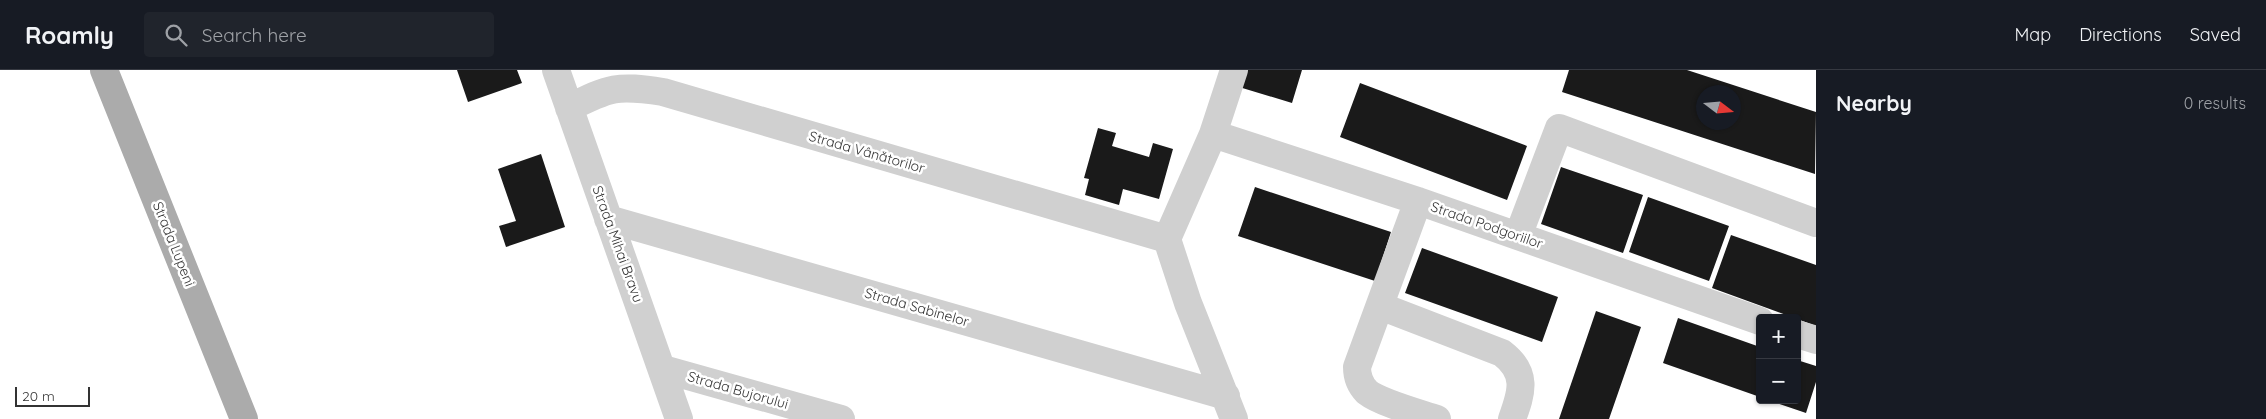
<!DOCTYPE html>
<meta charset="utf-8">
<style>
:root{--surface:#171b24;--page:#20242c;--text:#f1f3f6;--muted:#9ea1a6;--line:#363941}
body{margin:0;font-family:Quicksand,sans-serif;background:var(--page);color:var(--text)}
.controls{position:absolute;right:15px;bottom:15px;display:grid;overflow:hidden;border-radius:5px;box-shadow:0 1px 4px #0004}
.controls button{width:45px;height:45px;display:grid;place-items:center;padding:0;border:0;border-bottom:1px solid var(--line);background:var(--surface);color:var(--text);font:25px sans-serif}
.compass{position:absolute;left:1696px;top:15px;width:45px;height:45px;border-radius:50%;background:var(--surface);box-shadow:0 1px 4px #0004;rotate:106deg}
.scale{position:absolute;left:15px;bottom:12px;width:75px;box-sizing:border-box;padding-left:5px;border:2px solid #333;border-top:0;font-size:14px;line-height:18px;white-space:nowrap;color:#333;-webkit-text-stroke:4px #fff;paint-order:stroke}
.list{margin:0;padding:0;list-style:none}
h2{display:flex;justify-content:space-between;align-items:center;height:65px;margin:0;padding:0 20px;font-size:21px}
h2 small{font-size:16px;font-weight:400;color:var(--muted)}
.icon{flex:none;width:28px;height:28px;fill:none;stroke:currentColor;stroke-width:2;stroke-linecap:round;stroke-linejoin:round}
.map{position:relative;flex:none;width:1816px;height:349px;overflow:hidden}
header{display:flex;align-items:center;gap:30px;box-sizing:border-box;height:70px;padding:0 25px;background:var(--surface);border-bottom:1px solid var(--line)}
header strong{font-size:24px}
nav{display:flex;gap:28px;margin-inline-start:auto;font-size:18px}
.search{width:350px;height:45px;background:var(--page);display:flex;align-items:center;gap:12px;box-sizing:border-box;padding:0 18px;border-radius:5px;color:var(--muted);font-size:19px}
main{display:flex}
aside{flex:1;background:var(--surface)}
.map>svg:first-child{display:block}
.building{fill:#1a1a1a;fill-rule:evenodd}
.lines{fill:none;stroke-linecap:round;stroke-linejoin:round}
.minor{stroke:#d0d0d0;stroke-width:28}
.major{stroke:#ababab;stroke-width:28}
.labels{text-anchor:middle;stroke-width:5;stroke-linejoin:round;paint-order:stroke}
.street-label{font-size:14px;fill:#333;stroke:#fff}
</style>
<header>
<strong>Roamly</strong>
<div class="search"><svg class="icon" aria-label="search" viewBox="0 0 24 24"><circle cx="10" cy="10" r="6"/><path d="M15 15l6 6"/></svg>Search here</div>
<nav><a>Map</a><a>Directions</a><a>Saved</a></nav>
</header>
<main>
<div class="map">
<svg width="1816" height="349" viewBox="0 0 1816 349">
<rect width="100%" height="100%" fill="#fff"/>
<path class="building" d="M 457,0 L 517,0 L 522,13 L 468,32 Z
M 1244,0 L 1302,0 L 1292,33 L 1239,17 Z
M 1569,0 L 1687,0 L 1816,42 L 1815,104 L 1562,22 ZM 1704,22 L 1734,22 L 1734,52 L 1704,52 Z
M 1360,13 L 1527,76 L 1507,130 L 1340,67 Z
M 1098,58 L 1116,63 L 1112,76 L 1149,87 L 1153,73 L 1173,79 L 1159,129 L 1123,119 L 1119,135 L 1085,125 L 1089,109 L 1084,108 Z
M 541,84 L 565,157 L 506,177 L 499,156 L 516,151 L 498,99 Z
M 1561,97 L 1643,125 L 1623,183 L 1541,154 Z
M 1255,117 L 1391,162 L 1375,211 L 1238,166 Z
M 1648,127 L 1729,156 L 1709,211 L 1629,182 Z
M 1731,165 L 1816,195 L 1816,256 L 1712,218 Z
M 1422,178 L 1558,227 L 1542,272 L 1405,223 Z
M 1596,241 L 1641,257 L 1609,349 L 1559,349 Z
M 1678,248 L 1760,277 L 1760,327 L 1663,293 Z
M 1797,290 L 1816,296 L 1816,312 L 1806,343 L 1771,331 L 1797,330 Z"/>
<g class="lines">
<path class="minor" d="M 556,0 L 679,349
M 1234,0 L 1213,64 L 1167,169 L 1188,233 L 1234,349
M 569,38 C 610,17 617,15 663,22 L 1167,169
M 1213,64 L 1418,131 L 1760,251
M 1418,131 L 1357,297 C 1357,307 1360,315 1367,322 C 1381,333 1419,343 1437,349
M 608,149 L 1226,326
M 1518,166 L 1559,58 L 1816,153
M 1380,236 L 1502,283 C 1528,303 1522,322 1512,349
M 1797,264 L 1816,270
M 663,299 L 841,349"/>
<path class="major" d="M 104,0 L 244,349"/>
</g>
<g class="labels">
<g class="street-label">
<text transform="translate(867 82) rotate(16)" y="5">Strada Vânătorilor</text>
<text transform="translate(1487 155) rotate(19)" y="5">Strada Podgoriilor</text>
<text transform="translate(174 174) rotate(68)" y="5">Strada Lupeni</text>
<text transform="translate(618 174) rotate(70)" y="5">Strada Mihai Bravu</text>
<text transform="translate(917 237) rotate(16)" y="5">Strada Sabinelor</text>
<text transform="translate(738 320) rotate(16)" y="5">Strada Bujorului</text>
</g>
</g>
</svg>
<div class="controls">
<button>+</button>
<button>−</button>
</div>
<svg class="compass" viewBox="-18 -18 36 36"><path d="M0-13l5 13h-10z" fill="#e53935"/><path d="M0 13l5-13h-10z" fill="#9ea1a6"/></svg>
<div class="scale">20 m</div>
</div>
<aside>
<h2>Nearby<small>0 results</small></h2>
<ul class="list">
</ul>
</aside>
</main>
